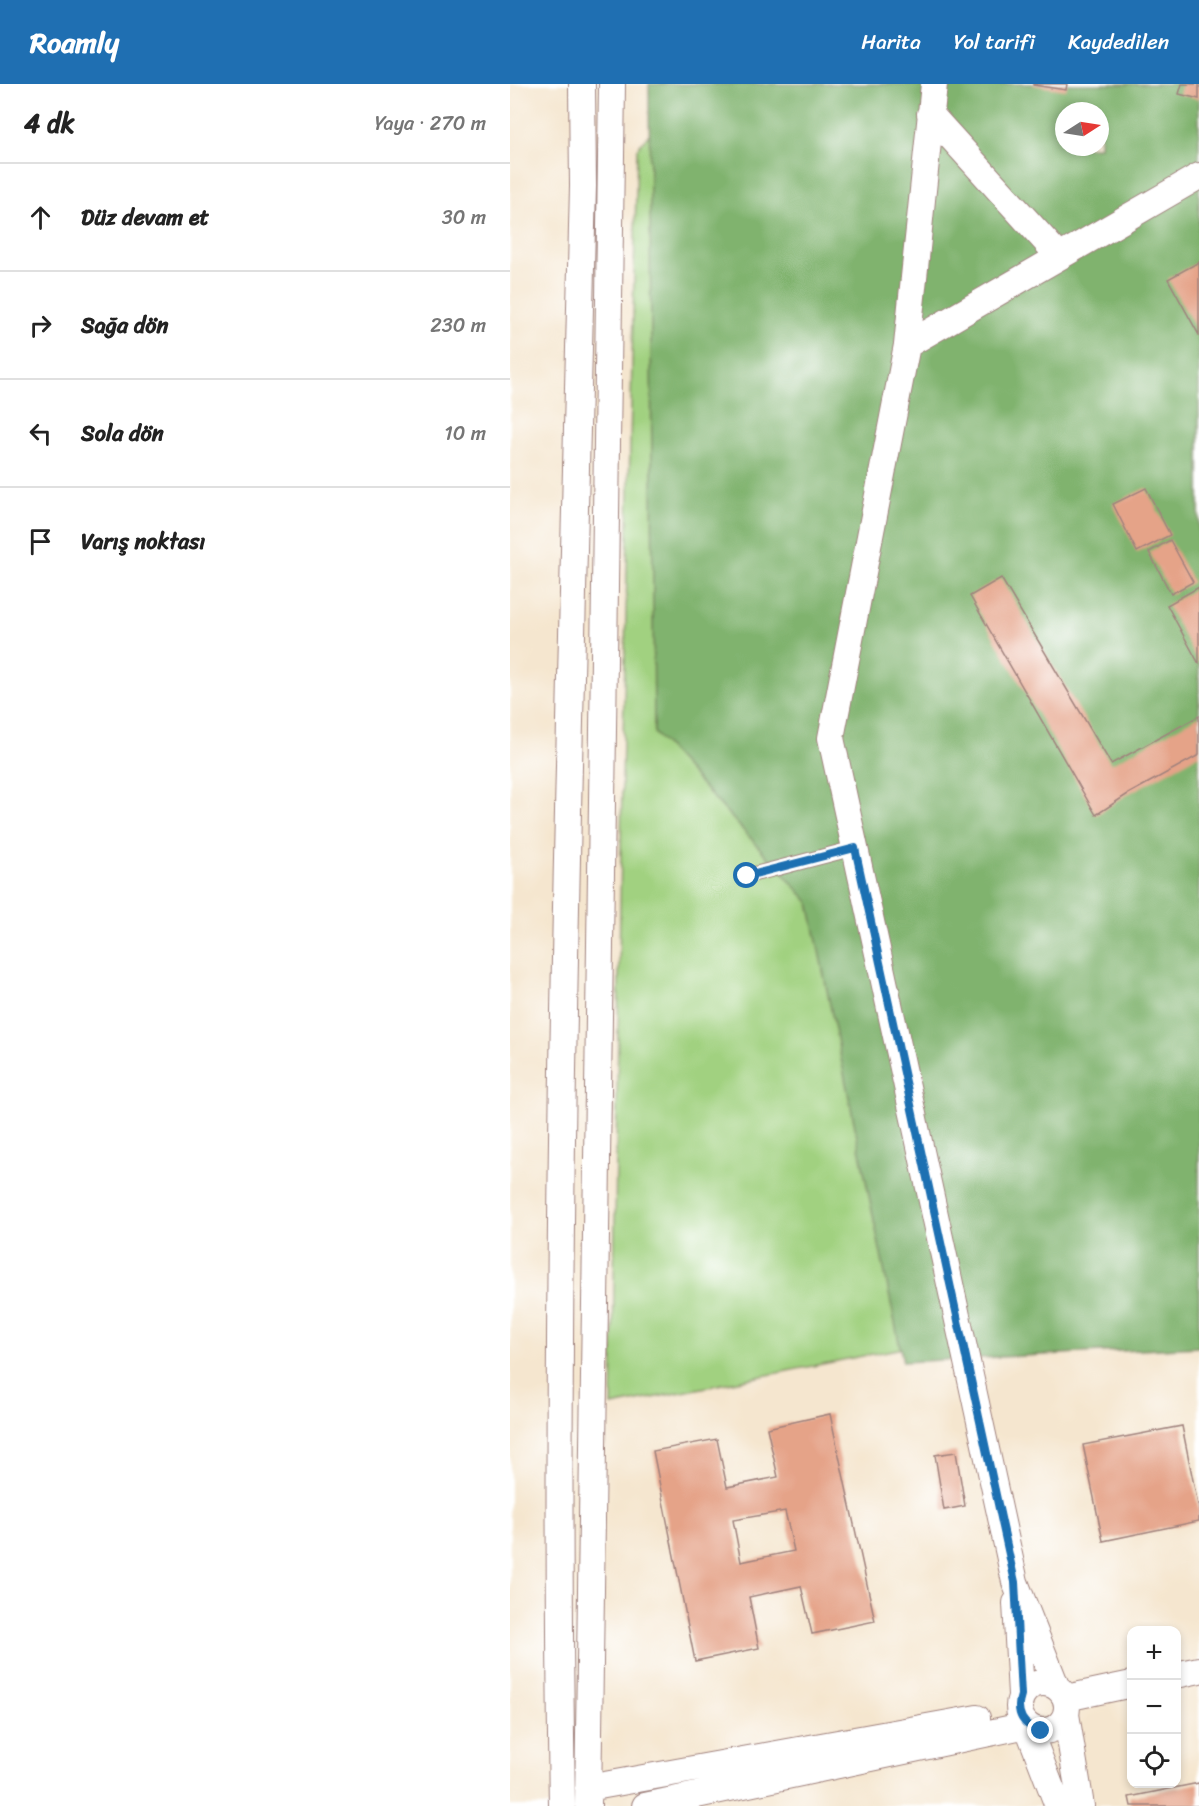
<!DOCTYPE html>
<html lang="tr">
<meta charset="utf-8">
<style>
:root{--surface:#fff;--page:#f6f6f6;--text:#222;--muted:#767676;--line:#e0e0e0;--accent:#1f6fb2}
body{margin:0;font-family:Sriracha,sans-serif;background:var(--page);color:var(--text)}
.controls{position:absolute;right:18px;bottom:18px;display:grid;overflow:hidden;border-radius:12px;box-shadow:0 3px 9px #0003}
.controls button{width:54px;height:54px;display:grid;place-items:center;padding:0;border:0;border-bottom:2px solid var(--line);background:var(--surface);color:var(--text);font:30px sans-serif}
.compass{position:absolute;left:545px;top:18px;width:54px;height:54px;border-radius:50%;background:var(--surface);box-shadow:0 3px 9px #0003;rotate:78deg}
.stop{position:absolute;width:18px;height:18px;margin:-14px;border:4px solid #1f6fb2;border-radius:50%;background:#fff}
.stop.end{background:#1f6fb2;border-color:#fff;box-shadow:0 2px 6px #0008}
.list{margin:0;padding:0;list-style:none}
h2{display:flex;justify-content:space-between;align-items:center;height:78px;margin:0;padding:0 24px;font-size:26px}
h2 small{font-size:20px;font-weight:400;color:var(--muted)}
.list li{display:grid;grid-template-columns:39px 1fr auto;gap:18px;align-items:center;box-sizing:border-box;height:108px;padding:0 24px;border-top:2px solid var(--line)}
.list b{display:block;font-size:22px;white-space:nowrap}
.list em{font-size:20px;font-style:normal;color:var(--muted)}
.icon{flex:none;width:33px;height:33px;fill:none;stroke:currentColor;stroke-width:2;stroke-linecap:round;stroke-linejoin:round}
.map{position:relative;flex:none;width:689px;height:1722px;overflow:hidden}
header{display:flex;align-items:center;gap:36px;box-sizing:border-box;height:84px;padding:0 30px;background:var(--accent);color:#fff}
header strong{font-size:28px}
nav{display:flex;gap:33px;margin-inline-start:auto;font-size:21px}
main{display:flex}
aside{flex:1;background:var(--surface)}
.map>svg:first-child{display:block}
.green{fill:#a1d180;stroke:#767856;stroke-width:1.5}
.forest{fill:#80b36e;stroke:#65694c;stroke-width:1.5;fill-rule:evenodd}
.building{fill:#e5a388;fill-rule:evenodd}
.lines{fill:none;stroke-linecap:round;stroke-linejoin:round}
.lane-casing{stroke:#a0827d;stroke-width:16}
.street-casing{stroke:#a0827d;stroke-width:28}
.lane{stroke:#fff;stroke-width:14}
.street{stroke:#fff;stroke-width:26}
.route{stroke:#1f6fb2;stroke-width:8}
</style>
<header>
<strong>Roamly</strong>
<nav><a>Harita</a><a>Yol tarifi</a><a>Kaydedilen</a></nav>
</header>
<main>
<aside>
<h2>4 dk<small>Yaya · 270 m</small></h2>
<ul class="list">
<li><svg class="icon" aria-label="ahead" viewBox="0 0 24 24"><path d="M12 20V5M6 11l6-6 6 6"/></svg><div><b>Düz devam et</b></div><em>30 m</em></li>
<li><svg class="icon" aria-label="right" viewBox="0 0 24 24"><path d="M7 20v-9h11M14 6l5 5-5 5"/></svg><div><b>Sağa dön</b></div><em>230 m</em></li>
<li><svg class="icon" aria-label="left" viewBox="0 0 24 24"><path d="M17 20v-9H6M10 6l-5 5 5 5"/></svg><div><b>Sola dön</b></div><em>10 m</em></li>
<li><svg class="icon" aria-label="arrive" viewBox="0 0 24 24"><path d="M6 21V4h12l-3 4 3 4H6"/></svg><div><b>Varış noktası</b></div></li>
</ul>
</aside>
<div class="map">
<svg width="689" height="1722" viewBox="0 0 689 1722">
<rect width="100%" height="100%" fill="#fff"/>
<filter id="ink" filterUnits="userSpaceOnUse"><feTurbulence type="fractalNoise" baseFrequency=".0167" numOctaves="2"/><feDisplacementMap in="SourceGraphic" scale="12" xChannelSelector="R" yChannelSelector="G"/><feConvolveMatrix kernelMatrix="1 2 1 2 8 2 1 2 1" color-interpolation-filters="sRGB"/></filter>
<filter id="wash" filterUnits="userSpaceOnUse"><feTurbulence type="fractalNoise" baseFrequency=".008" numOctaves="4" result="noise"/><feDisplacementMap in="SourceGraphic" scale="24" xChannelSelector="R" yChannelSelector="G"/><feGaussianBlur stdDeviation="1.35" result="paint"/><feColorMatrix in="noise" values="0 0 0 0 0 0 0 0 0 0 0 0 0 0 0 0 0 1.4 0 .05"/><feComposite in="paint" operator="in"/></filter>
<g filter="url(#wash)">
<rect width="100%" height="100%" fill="#f5e6cf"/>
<path class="green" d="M 180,0 L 428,1257 L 102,1322 L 112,697 L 127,65 Z"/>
<path class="forest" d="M 139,0 L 689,0 L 689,1263 L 393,1278 L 299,818 L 144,649 ZM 554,27 L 590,27 L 590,63 L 554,63 Z"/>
<g id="blocks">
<path class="building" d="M 523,0 L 557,0 L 556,6 L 523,1 Z
M 672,0 L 689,0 L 689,15 L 669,10 Z
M 689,178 L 689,251 L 658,195 Z
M 636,404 L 660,451 L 627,468 L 603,420 Z
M 660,456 L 683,498 L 661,510 L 639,468 Z
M 491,494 L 601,680 L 689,632 L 689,671 L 618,710 L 586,731 L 460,512 Z
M 689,503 L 689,580 L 657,521 Z
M 320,1330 L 365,1537 L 302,1550 L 291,1502 L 239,1513 L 249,1564 L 185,1577 L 143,1367 L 207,1355 L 217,1403 L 268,1393 L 257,1344 ZM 275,1427 L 284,1467 L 231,1478 L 223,1436 Z
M 672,1342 L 689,1426 L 689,1437 L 593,1457 L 573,1361 Z
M 446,1368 L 455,1422 L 434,1426 L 425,1371 Z
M 689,1699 L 689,1722 L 621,1722 L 619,1713 Z"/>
</g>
</g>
<g filter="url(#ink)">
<use href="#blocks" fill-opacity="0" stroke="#a0827d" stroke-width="1.5"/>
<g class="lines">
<g class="lane-casing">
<path id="lane" d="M 237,792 L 345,764"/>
</g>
<g class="street-casing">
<path id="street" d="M 424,0 L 397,261 L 321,654 L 505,1498 L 546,1602
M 420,30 L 549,172
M 397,261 L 689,92
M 506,1519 L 511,1611
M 666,1591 L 689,1586
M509 1623a24 24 0 1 1 48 0a24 24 0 1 1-48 0Z
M 556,1614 L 622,1600
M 556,1630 L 571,1722
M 78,1704 L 467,1634
M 52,1722 C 43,1182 60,642 73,102 L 72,0
M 78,1722 L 102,0
M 135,1722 L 517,1641 L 548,1722"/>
</g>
<use href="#lane" class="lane"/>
<use href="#street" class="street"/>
</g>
</g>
<g class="lines" filter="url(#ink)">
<path class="route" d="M 237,792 L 345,764 L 505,1498 L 511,1611 C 505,1629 513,1643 531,1647"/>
</g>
</svg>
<div class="controls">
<button>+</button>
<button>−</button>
<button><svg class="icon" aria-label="locate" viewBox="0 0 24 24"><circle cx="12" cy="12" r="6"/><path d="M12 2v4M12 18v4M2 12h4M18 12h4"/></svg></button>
</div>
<svg class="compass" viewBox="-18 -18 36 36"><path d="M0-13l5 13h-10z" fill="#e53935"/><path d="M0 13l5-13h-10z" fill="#767676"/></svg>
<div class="stop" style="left:237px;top:792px"></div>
<div class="stop end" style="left:531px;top:1647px"></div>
</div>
</main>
